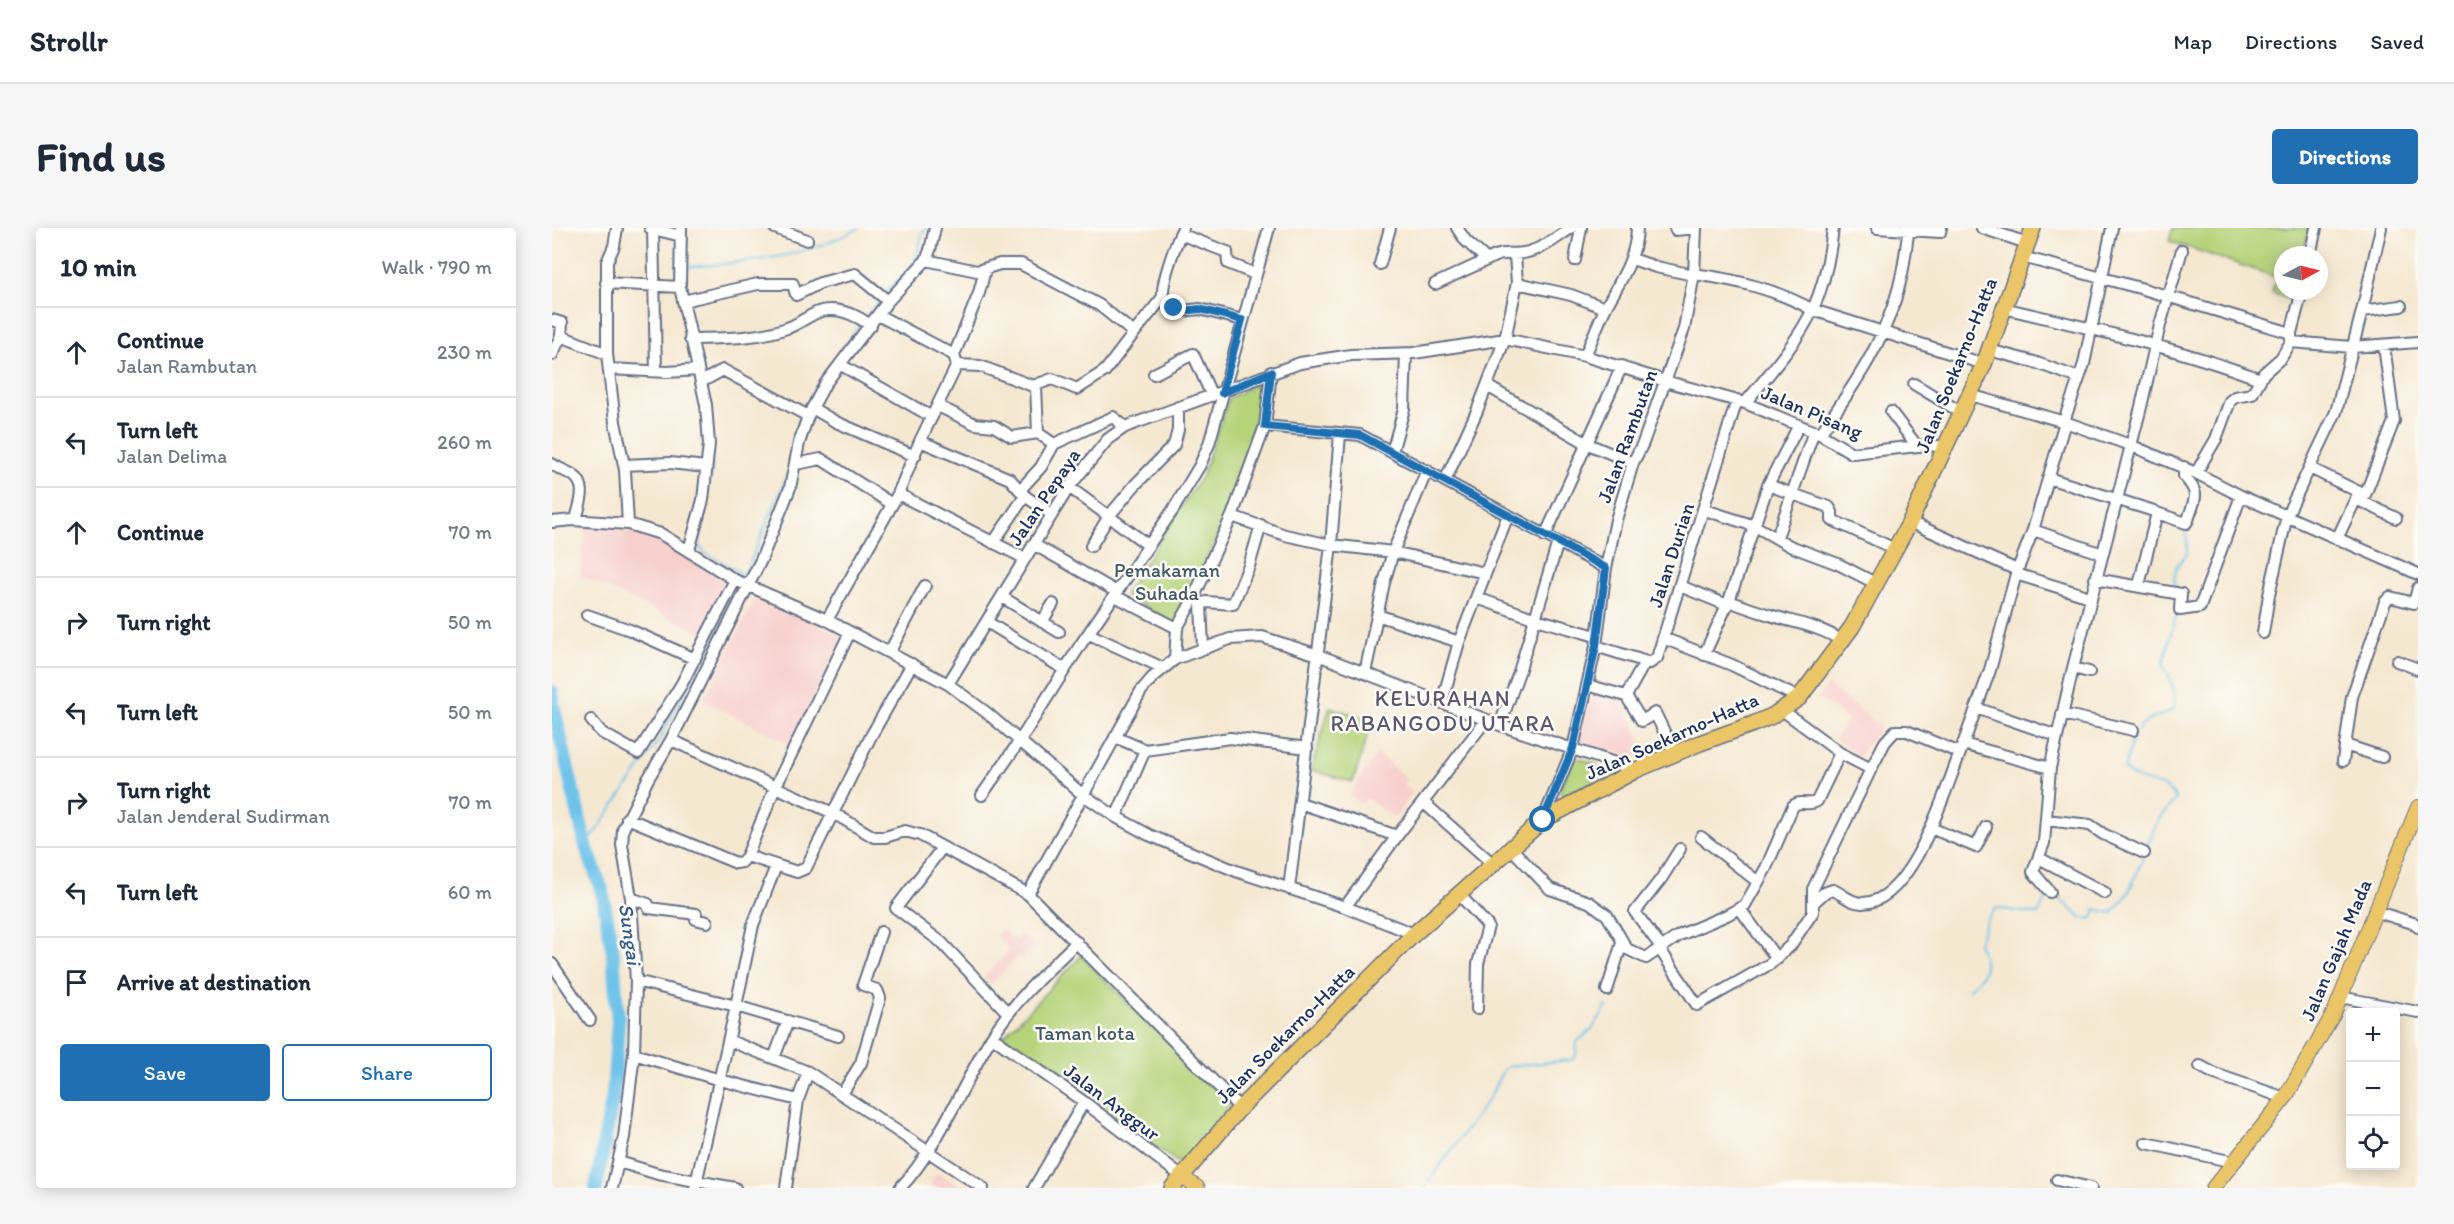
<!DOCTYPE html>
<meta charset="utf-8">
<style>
:root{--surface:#fff;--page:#f6f6f7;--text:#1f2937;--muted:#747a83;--line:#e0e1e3;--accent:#1f6fb2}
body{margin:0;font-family:Itim,sans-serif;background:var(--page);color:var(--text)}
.controls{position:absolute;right:18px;bottom:18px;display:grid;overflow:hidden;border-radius:6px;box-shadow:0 3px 15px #0003}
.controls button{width:54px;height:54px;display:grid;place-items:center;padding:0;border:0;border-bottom:2px solid var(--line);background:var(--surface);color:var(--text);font:30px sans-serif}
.compass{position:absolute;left:1722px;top:18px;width:54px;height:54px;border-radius:50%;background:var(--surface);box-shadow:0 3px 15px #0003;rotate:83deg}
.stop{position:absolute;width:18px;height:18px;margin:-14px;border:4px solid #1f6fb2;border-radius:50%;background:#fff}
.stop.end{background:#1f6fb2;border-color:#fff;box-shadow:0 2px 6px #0008}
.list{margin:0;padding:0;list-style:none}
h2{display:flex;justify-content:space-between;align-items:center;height:78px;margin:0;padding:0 24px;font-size:26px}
h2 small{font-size:20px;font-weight:400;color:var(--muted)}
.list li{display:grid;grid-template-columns:39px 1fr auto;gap:18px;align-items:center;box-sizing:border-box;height:90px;padding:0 24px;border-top:2px solid var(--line)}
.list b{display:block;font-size:22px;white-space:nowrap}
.list p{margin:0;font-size:20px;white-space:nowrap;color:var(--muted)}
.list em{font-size:20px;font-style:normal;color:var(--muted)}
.actions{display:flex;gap:12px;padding:18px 24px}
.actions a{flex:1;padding:14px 0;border:2px solid var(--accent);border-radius:6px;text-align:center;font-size:21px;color:var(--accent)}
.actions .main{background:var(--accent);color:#fff}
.icon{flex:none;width:33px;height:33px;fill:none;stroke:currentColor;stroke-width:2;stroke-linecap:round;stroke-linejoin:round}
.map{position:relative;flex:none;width:1866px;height:960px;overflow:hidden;border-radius:6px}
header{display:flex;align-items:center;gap:36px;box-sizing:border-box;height:84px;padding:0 30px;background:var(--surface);border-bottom:2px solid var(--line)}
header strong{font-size:28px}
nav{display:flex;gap:33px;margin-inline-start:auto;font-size:21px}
.intro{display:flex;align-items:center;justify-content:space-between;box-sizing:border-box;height:144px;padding:0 36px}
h1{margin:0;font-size:42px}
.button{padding:15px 27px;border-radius:6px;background:var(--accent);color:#fff;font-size:21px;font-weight:700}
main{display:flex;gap:36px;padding:0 36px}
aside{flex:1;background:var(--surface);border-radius:6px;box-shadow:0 3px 15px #0003}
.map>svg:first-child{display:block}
.built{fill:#f7d0cd}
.green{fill:#b5d379;stroke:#68816c;stroke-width:1.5}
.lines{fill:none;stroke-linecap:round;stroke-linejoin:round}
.stream{stroke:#6dc3ea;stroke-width:2}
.river{stroke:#6dc3ea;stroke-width:14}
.minor-casing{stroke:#677086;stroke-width:14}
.major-casing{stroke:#677086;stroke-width:16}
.highway-casing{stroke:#677086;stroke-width:18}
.minor{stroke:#fff;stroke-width:10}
.major{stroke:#ebc669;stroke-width:14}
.highway{stroke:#ebc669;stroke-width:15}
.route{stroke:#1f6fb2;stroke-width:8}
.labels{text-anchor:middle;stroke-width:5;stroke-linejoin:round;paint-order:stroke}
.street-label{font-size:20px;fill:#1b2f5e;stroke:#fdfcf7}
.park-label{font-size:20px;fill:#425865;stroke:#fdfcf7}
.water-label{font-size:21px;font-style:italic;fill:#345b88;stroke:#fdfcf7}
.quarter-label{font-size:22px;letter-spacing:1.5px;fill:#5b5670;stroke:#fdfcf7}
</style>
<header>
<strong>Strollr</strong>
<nav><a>Map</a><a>Directions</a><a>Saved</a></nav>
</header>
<div class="intro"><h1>Find us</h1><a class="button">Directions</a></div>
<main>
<aside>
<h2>10 min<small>Walk · 790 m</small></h2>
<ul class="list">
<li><svg class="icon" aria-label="ahead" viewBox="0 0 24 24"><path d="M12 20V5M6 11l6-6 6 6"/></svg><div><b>Continue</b><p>Jalan Rambutan</p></div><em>230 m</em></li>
<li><svg class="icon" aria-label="left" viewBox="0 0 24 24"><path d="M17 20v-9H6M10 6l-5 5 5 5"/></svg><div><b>Turn left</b><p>Jalan Delima</p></div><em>260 m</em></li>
<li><svg class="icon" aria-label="ahead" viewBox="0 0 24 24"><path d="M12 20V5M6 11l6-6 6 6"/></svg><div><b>Continue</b></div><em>70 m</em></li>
<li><svg class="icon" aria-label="right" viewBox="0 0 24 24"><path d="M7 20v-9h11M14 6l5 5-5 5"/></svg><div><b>Turn right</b></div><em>50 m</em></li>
<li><svg class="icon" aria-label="left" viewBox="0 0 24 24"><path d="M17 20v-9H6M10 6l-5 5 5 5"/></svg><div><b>Turn left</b></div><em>50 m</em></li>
<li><svg class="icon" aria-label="right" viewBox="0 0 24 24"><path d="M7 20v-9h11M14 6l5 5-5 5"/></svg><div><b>Turn right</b><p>Jalan Jenderal Sudirman</p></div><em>70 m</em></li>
<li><svg class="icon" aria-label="left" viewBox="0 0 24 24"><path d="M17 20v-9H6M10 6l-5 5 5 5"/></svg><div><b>Turn left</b></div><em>60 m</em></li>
<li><svg class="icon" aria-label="arrive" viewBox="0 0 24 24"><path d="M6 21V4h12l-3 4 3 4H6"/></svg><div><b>Arrive at destination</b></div></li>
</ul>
<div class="actions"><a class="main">Save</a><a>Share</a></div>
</aside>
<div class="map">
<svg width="1866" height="960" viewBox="0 0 1866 960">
<rect width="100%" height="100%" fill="#fdfcf7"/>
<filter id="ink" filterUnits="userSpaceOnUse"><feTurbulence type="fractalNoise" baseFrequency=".0167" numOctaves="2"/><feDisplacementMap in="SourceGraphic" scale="12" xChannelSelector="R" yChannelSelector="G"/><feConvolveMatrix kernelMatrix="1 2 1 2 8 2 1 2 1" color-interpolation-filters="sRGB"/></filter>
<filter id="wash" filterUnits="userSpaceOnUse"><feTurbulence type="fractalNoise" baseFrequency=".008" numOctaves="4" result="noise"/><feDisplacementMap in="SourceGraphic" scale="24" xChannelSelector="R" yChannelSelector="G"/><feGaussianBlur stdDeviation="1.35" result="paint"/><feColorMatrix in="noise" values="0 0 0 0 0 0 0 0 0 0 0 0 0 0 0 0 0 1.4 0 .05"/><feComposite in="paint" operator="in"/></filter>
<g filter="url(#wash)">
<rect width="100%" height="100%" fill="#f5e8d1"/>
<path class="built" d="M 34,297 L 105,308 L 177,357 L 152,406 L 28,347 Z
M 206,365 L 291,409 L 238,516 L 151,472 Z
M 1276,457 L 1329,499 L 1306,529 L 1283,510 L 1296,492 L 1266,469 Z
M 1041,461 L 1069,467 L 1093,525 L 1083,529 L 1026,514 Z
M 825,526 L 855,551 L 851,556 L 861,564 L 843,590 L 814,570 L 810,576 L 797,567 Z
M 450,701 L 463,713 L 469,706 L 482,718 L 469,731 L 466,728 L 439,757 L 431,750 L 457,722 L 443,708 Z
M 385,945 L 412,960 L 384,960 L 378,957 Z"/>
<path class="green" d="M 1621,0 L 1757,0 L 1752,27 L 1731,27 L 1731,63 L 1739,63 L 1737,71 L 1720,65 L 1724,49 L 1617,13 Z
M 714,151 L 709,202 L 682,272 L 624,397 L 572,367 L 650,248 L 677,170 Z
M 778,479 L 820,492 L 801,554 L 759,542 Z
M 1023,529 L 1044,536 L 1048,544 L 1046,551 L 1011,568 L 1007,562 Z
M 529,728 L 679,876 L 631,938 L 449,811 Z"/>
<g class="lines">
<path class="stream" d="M 132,39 C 192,35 254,30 307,0
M 133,47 L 136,68
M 332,66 L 358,40 L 364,31 L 371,3 L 377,0
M 313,90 L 328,70
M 1710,141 L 1721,131
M 1675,169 L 1678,164 L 1685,164
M 251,181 L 279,136 L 310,94
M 239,230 L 241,209 L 249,187
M 159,249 L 160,236
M 151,293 L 147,318 L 152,324 L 193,347
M 190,353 L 235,248
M 1626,363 L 1622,352 L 1625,337 L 1635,326 L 1635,309 L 1631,301 L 1633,297
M 1586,502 C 1594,490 1609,488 1621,482 C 1625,466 1621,452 1611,438 L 1623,390 L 1626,386
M 1582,506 L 1572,541 C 1586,558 1612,550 1624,571 L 1606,592 L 1594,621
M 34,618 L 108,511 L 188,358
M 1501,665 L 1530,690 L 1538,691 L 1542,688 L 1543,681 L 1560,685 L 1576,666 L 1591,630
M 1417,761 C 1436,745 1436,737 1426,715 L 1435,692 L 1443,680 L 1486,686 L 1496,668
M 872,960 L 938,869 L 951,842 L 957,838 L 1020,832 L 1024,827 L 1025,814 L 1040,801 L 1055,778"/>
<path class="river" d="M 0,464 L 1,477 L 34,618 L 50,662 L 61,725 L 66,793 L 61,867 L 44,960"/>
</g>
</g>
<g filter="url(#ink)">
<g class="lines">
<g class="minor-casing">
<path id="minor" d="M 65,0 L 62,18 L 55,34 L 55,126 L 63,194 L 73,242 L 76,296
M 98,0 L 129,8
M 129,0 L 128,59 L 154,177 L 157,216 L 151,272 L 137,322
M 223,0 L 255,12
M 631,0 C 624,15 609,54 611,69 L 622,80 L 630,83 L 648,81 L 690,92
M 905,0 L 914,13 L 935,32 C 955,21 957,29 976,24 C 993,20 1005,9 1019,0
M 1123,0 L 1124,2 L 1144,0
M 1325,0 L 1388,4 L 1389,0
M 1430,0 L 1475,15
M 101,1 L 104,143
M 628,6 L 675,24 L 676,35 L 703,46
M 1758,27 L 1764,0
M 1470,29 L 1588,60 L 1739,105
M 1080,31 L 1104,39 L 1142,47
M 374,32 L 425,43 L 448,36 L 469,36 L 547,77 L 582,105 L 611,69
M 1023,32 L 1029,0
M 828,36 L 838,0
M 1142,46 C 1185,52 1223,61 1261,82 L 1432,136
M 54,55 L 128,59
M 965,55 L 1019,67 L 1053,80
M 883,56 L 935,32
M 131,73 L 206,56 L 241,56 L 244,67 L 268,55 L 303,46 L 336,73
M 1451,80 C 1538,100 1625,120 1708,151
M 1810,83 L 1849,78
M 326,87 L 402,127
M 0,92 L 10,95 L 9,108
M 138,111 C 170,110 204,111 235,100 C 249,96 261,82 277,82 C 291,81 308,89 319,98
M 1739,114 L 1800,119 L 1866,114
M 1437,122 L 1482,134 L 1527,150
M 0,127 L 9,108 L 55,126
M 1033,128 C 1040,112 1046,95 1054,79 C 1068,53 1084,31 1085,0
M 289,137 L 380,189
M 405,137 L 428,138 L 481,158 L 500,151 L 525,161 L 553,143 L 582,105
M 57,141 L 115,144 L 146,142
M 719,144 L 713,198 L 808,207 L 1054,340
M 602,146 L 641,126 L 660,168
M 149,154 L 171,142 L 256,188
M 1362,156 L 1410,185
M 484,158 L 486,205 L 502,216 L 561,189 L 573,199
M 935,158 L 1036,216 L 1081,235
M 1418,167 L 1513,194 L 1578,217 L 1644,245 L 1689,268 L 1866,346
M 1193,175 C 1217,146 1245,115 1261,81 C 1273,55 1278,28 1281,0
M 386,178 L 423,196 L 442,198 L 460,209 L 486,205
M 260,180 L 284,194 L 363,228
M 1339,184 L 1365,218
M 1512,193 L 1532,136 L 1560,0
M 1268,206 C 1302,158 1336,109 1349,50 C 1353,34 1354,17 1357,0
M 368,213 L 458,251 L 473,268 L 499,286
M 840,224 L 852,181 L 854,126
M 0,236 C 7,241 14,243 21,247 C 37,258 27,277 24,292
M 244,236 L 269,231 L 340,276
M 72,237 L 118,235 L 154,239
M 1758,240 L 1813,267 L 1842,193 L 1832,117
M 1644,245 L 1664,211 L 1678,173 L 1683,169 L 1700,166 L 1712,145 L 1729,130 L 1739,114 L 1739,105 L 1750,63
M 1496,250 L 1602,283 L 1605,285 L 1634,295 L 1636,292 C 1643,269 1649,267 1632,248 L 1632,239
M 893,253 L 925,183 L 953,111 L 965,55 L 963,27
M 1216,257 L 1277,279 L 1280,284 L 1280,292 L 1343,321
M 517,259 L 596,317
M 469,261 L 489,239 L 502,216
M 346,266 L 472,330
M 1804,271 L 1844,290
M 1153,282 L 1203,298 L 1238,318 L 1286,336 L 1325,356
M 680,288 L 733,307 L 779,317 L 841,324 L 933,345
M 0,294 L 21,292 L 76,296 L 109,306 L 183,352 L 275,392 L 396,456 L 435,485 L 530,566 L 564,589 L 597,607 L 684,643 L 793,679 L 862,706
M 1358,294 L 1465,342
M 1481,302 L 1551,326
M 993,308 L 1070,138
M 1225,309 L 1262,203
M 1785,311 L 1807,264
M 441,315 L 473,268
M 481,316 L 565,364
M 539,318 L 557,288 L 583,257 L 622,217 L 626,202 L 626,179
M 1464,346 L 1538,369
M 1543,351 L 1629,366 L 1628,382 L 1648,379 L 1689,268
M 1587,357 L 1605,285
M 1128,358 L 1175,377 L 1177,373 C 1190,378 1204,383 1218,387 C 1243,395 1268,398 1290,413
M 563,368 L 625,400
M 450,369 L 507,404
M 925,370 L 984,391 L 1044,408
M 1177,373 L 1216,257 L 1247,197
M 35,387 L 78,402 L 143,431
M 825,387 L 907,414
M 275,392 L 346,266 L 368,213 L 405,137 L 402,127 L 427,65 L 433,42
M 435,394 L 512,441
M 490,394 L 501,376
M 298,404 L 223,560 L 195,628 L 245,644 L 254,640 L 319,508 L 360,436
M 1711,405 L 1717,367 L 1735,287 L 1784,184 L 1810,83 L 1829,0
M 537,406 L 611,440
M 1111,410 L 1180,437 L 1247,470
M 1044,418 L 1098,435 L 1105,430 L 1185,172
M 651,420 L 649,376 L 654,374 L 681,376 L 697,338 L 709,297
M 338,423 L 373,358
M 1152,427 L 1175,377
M 623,431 L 625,400 L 638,377 L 680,288 L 713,198
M 1845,433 L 1866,441
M 1521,440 L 1537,444
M 813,445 L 832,355 L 841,324 L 875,242
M 396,456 L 517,259 L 556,211 L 573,199 L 748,135 L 799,127 L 862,125 L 953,111 L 1033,128 L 1113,153 L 1193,175 L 1268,206 L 1300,225 L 1376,217 L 1394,219
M 1035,457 L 1074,468 L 1093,434
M 1074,468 L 1090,493 L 1103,485 L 1123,526
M 890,474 L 907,414 L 956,287
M 1424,480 L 1505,508
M 1230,482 L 1288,525 L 1319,541 L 1333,514 L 1343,503 L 1355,503 L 1408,525 C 1393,562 1360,676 1310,675 C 1298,675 1291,666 1281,662 L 1272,665 L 1261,675
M 1510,486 L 1581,502
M 39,492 L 50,505 L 86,525 L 129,457 L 183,352
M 948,497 L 967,444 L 1006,314
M 563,509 L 593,522 L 678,510 L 755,520
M 119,512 L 281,585 L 322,609 L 333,609 L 353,603 L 368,607 L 476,666
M 1411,516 L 1498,540
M 1793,517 L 1830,529
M 1408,525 L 1438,442 L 1464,346 L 1481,302 L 1513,194
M 1791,533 L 1800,469 L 1833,374 L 1838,369 L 1862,375 L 1866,360
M 430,567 L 467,514 L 529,416 L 621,282 L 648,237 L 657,216 L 717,0
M 871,574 L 941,636
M 748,575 L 845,608
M 564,589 L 593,522
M 75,590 L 184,635 L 190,634 L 195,628
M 991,592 L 1021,520 L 1044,418 L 1054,340 L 1064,292 L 1081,235 L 1091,215 L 1132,101 L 1142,46 L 1144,0
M 1494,592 L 1538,597 L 1551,606 L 1592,625
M 1379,600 L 1424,619 L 1434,599
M 1149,609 L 1206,654
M 390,620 L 344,680 L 389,714 L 456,785
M 959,620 L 998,661 L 1037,674 L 1055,687 L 1075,721 L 1094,730 L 1128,707 L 1175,687 L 1193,677 L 1214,640 L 1241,578 C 1248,571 1257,579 1265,573 L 1288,525
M 1487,630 L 1553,665
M 224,638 L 201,697 L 184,778 L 286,808
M 737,661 L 779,317 L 788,206
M 1498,664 L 1481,644 L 1492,615 L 1498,540 L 1521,440 L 1588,183 L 1608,97 L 1630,22
M 907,666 L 936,698 L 926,736 L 925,781
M 79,670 L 96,676 L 97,680 L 144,686 L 144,691 L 155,694
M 793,679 L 845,608 L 934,492
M 1188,681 L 1225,731
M 1822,683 L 1864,696 L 1866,699
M 1109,719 L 1083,684 L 1109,651 L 1128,621
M 1107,720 L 1145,777 L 1218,736 L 1238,718 L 1261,684 L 1261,661 L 1319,541
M 0,736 L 38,792
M 84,753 L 184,778 L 143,960
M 1055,762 L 1070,715
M 1788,769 L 1866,784
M 440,809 L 532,874 L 629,948
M 178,813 L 256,844 L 431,960
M 82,826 L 168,852 L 246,872
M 222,830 L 236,793
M 1648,838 L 1663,846 L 1733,870
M 290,866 L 309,835 L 328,770 L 325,762 L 311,757 L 329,704
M 688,880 L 476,666 L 589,463 L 600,450 L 623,431 L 678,411 L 710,409 L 766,427 L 948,497 L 1084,542
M 1594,915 L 1682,934
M 67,934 L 106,946 L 183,960
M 1505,952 L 1539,960
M 60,960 L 72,909 L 82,826 L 84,753 L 79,670 L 70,617 L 71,601 L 96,551 L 119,512 L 209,332 L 238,260 L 247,215 L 256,188 L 273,156 L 336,73 L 374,32 L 378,22 L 383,0
M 234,960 L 246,872 L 256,844
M 348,960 C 384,923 411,856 439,810 C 462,773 495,743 525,714
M 482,960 L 532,874"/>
</g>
<g class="major-casing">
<path id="major" d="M 629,948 L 646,960
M 1661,960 L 1733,870 L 1782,785 L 1866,579"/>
</g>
<g class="highway-casing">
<path id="highway" d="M 620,960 L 688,880 L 862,706 L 991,592 L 1084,542 L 1148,515 L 1201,496 L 1220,488 L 1247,470 L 1300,399 L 1358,294 L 1432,136 L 1481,0"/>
</g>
<use href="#minor" class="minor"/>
<use href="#major" class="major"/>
<use href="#highway" class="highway"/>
</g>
</g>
<g class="lines" filter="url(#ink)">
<path class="route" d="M 622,80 L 630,83 L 648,81 L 690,92 L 670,165 L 719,144 L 713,198 L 808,207 L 1054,340 L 1044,418 L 1021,520 L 991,592"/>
</g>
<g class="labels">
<g class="street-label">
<text transform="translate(1404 137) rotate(-68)" y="7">Jalan Soekarno-Hatta</text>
<text transform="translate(1260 184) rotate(23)" y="7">Jalan Pisang</text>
<text transform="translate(1075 208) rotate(-70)" y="7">Jalan Rambutan</text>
<text transform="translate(492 269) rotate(-56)" y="7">Jalan Pepaya</text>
<text transform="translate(1119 327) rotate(-72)" y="7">Jalan Durian</text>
<text transform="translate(1120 508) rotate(-24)" y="7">Jalan Soekarno-Hatta</text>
<text transform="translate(1784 722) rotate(-67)" y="7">Jalan Gajah Mada</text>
<text transform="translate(733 806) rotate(-45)" y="7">Jalan Soekarno-Hatta</text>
<text transform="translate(560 874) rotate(37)" y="7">Jalan Anggur</text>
</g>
<g class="park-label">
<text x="615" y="349">Pemakaman<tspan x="615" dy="23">Suhada</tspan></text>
<text x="533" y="812">Taman kota</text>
</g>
<g class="water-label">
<text transform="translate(78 706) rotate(82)" y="7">Sungai</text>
</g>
<g class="quarter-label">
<text x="891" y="478">KELURAHAN<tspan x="891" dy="25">RABANGODU UTARA</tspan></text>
</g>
</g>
</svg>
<div class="controls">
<button>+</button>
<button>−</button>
<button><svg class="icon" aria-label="locate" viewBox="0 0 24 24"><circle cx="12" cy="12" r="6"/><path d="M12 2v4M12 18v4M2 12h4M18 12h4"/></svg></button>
</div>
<svg class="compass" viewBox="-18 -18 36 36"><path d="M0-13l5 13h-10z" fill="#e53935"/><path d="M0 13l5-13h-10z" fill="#747a83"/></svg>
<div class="stop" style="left:991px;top:592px"></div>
<div class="stop end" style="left:622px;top:80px"></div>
</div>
</main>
